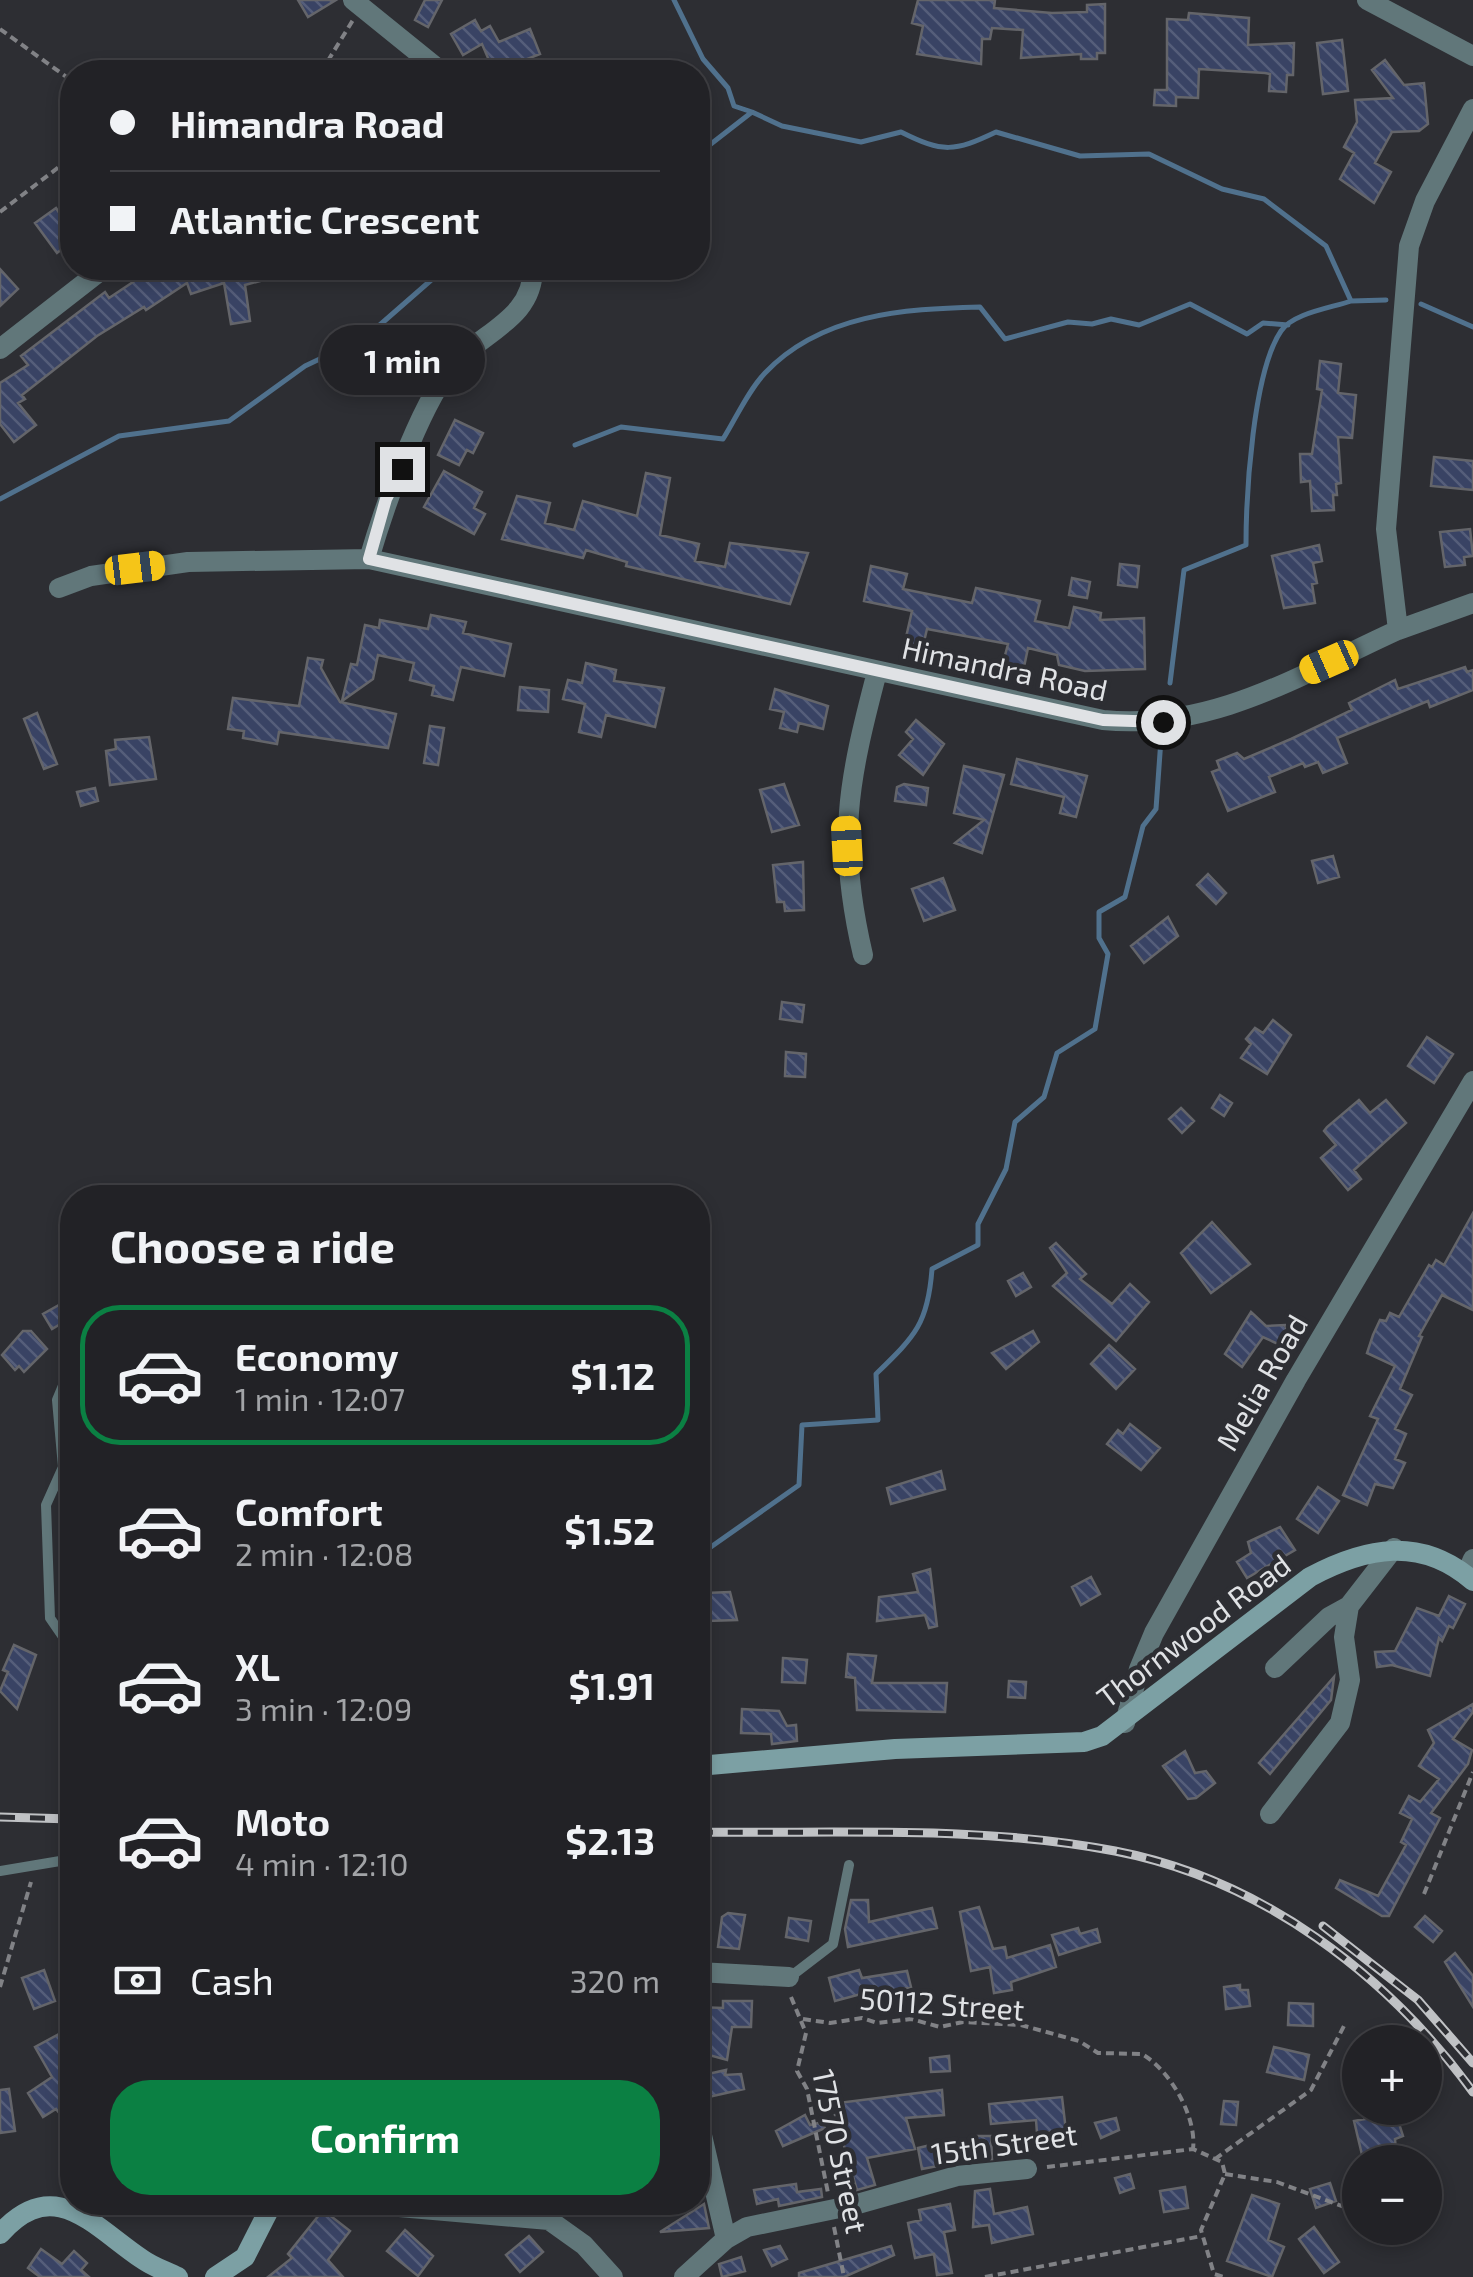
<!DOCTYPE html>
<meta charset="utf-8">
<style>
:root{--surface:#222226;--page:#2a2a2e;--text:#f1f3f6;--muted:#a2a4a7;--line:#3f3f43;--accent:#0b8043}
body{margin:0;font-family:"Exo 2",sans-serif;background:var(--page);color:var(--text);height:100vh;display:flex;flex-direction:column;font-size:38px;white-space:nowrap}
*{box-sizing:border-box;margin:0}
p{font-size:32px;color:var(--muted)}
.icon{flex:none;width:55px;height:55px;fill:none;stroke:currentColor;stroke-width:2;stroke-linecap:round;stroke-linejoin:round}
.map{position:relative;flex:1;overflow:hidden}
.details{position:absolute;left:60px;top:1185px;width:650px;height:1030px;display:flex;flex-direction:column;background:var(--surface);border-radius:40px;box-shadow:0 5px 15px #0003,0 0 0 2px var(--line)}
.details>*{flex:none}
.banner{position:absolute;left:60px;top:60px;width:650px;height:220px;border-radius:40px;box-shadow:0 5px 15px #0003,0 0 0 2px var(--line);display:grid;align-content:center;height:220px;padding:0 50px;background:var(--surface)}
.controls{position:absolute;left:1342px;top:2025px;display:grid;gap:20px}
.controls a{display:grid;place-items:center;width:100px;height:100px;border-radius:50%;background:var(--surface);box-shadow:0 5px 15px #0003,0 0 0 2px var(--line);font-size:50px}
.end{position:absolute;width:45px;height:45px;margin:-22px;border:12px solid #e0e2e5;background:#111;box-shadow:0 0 0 5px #111}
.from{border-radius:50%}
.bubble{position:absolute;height:70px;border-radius:35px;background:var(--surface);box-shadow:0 5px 15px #0003,0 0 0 2px var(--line);font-size:32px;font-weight:700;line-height:70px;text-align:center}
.car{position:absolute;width:30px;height:60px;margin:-30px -15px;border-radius:12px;box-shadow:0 0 8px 2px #0007;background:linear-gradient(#f5c518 24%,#345 0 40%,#f5c518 0 76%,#345 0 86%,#f5c518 0)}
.banner b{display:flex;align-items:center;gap:35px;height:95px;font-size:38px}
.banner b+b{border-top:2px solid var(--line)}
.banner i{width:25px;height:25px;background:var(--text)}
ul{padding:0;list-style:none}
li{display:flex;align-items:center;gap:30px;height:140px;margin:0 20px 15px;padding:0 30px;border:5px solid transparent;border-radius:40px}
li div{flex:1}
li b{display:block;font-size:38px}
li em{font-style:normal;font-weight:700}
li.selected{border-color:var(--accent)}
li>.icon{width:90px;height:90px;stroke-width:1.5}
h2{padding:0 50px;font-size:45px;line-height:120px}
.pay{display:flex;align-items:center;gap:25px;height:110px;padding:0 50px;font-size:38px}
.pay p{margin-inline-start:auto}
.action{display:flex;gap:20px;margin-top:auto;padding:20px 50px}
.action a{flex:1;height:115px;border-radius:40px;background:var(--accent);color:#fff;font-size:40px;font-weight:700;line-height:115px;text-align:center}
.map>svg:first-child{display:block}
</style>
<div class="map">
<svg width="1473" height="2277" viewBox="0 0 1473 2277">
<defs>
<pattern id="building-back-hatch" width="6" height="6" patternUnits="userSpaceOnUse" patternTransform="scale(2.5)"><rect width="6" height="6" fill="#394364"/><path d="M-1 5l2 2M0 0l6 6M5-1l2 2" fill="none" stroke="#555e7a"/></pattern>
</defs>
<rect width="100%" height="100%" fill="#2d2e33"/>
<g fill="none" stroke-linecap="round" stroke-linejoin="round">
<path stroke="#50718d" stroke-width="5" d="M674 0 703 59 728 88 734 106 752 112
M698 154 752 112 782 126 861 142 901 132C943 153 954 152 996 132L1080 156 1149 154 1222 189 1264 199 1326 246 1351 301 1386 300
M1421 304 1473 327
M575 445 621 427 723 439C736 418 748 391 765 373 821 314 903 309 980 307L1005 339 1068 322 1092 324 1111 319 1139 325 1190 304 1247 334 1263 323 1288 325
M0 499 119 436 229 421 305 366 366 337 445 268
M1170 683 1184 570 1246 545C1246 495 1253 372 1281 331 1293 313 1331 308 1351 301
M698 1556 799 1485 802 1425 878 1420 876 1374C915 1336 928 1324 932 1269L978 1245V1224L1006 1169 1015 1122 1044 1097 1057 1053 1095 1029 1108 954 1099 938V912L1125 897 1143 826 1156 809 1161 739"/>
</g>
<path fill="url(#building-back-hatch)" stroke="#64656a" stroke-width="2.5" d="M298 0H336L308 17Z
M425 0H442L428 27 415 20Z
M918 0H995L994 8 1052 13 1087 12V5L1105 4V53H1097V59H1081V54L1021 58 1023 30 992 28 990 39H982L981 64 917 54 923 26 912 23Z
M1189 13 1249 18 1248 45 1294 43 1293 75H1287L1286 92 1269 91 1270 74 1265 73 1199 69 1198 98 1176 97V106L1154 105 1155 90H1167V19L1188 20Z
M475 20 481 31 490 26 499 42 530 29 540 54 494 72 482 44 463 55 451 34Z
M1342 40 1348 91 1323 94 1317 43Z
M1385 60 1404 85 1424 83 1428 124 1419 131 1392 132 1375 163 1391 172 1374 203 1340 179 1354 153 1344 147 1357 122 1355 100 1393 98 1372 70Z
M56 208 72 232V241L57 253 35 223Z
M154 268H290V273L245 285 250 321 231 324 224 283 191 294 187 283 146 310 144 307 97 336 22 395 25 399 18 403 36 425 14 442 0 424V383L28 365 21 356 105 292 109 298Z
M0 269 18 289 0 306Z
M1320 361 1341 364 1338 393 1356 395 1352 438 1338 437 1341 483 1336 484 1337 495H1333L1334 510 1312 511 1310 481 1301 482 1300 454H1312L1322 390 1317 389Z
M455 420 483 433 473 453 467 450 459 465 438 455Z
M1434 457 1473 461V490L1431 486Z
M444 471 482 492 474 508 485 514 474 534 424 507Z
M646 473 670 478 660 535 699 544 695 561 725 567 730 543 808 553 790 604 626 566 627 562 586 550 583 558 502 539 517 496 550 503 545 523 574 530 583 501 637 516Z
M1470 529 1473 556 1464 557 1465 565 1445 567 1440 532Z
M1319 545 1322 561 1313 563 1317 583 1312 584 1315 603 1284 608 1272 556Z
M1120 564 1139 566 1137 587 1118 585Z
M871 566 907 574 903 589 972 603 976 588 1040 601 1035 621 1069 628 1074 607 1101 613 1100 620 1144 618 1145 669 1085 671 1059 665 1057 655 1028 648 1024 667 1003 663 1008 644 927 629 922 650 904 646 912 611 864 601Z
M1072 578 1090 582 1087 598 1069 595Z
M431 615 466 622 463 633 511 644 504 676 461 667 453 700 432 695 434 686 410 680 414 663 378 655 373 679 342 701 351 664 357 665 365 625 379 628 380 620 428 629Z
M308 658 323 660 321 668 340 702 396 714 388 748 279 732 277 744 243 738 244 731 228 729 233 698 299 706Z
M586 663 616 670 614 681 664 688 655 727 606 715 601 737 579 732 585 704 563 699 568 680 582 683Z
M1465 667 1467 672 1473 670V690L1430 707 1428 701 1337 738 1347 763 1323 773 1318 762 1305 767 1303 763 1269 777 1275 792 1228 811 1212 772 1220 769 1217 761 1237 753 1244 759 1291 739 1352 710 1349 703 1395 680 1398 689Z
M520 687 549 690 548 712 518 710Z
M775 689 828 706 823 729 799 723 797 732 780 728 784 712 770 709Z
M37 713 57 764 44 769 24 719Z
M916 720 944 744 923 775 899 755 913 739 906 732Z
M430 726 444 728 438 765 424 763Z
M149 737 156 779 110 785 106 751 116 749 115 740Z
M1017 759 1087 776 1076 817 1060 813 1064 797 1011 784Z
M964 766 1004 775 982 853 955 843 984 820 954 813Z
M784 784 799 825 772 832 760 790Z
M904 784 928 788 926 805 895 801 897 787Z
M95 788 98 801 81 806 77 792Z
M1333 856 1339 877 1318 883 1312 861Z
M803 862 804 910 785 911 784 902H777L773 865Z
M1208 874 1226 893 1216 904 1197 885Z
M943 878 955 910 924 921 912 889Z
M1168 917 1178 936 1144 963 1131 946Z
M782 1002 804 1005 802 1022 780 1019Z
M1273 1020 1291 1035 1267 1074 1241 1058 1251 1044 1246 1039 1255 1028 1263 1033Z
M1427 1037 1453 1054 1434 1083 1408 1066Z
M786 1052 806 1054 805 1077 785 1076Z
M1220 1095 1232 1103 1224 1116 1212 1108Z
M1359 1100 1370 1113 1386 1100 1406 1123 1354 1170 1361 1179 1348 1190 1321 1158 1336 1145 1324 1131 1327 1127Z
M1181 1108 1194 1121 1182 1133 1169 1119Z
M1473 1213V1310L1442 1295 1419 1336 1422 1337 1400 1389 1412 1395 1395 1429 1406 1434 1395 1459 1405 1463 1393 1488 1375 1484 1367 1505 1343 1495 1378 1419 1370 1416 1395 1366 1367 1353 1373 1335 1380 1320 1386 1321 1390 1313 1399 1317 1429 1265 1432 1267 1436 1260 1444 1265Z
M1212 1222 1250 1264 1211 1293 1181 1253Z
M1056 1243 1086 1274 1080 1279 1112 1304 1130 1284 1149 1302 1116 1341 1053 1286 1067 1273 1050 1248Z
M1023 1273 1031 1287 1016 1296 1008 1281Z
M59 1305 67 1320 52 1329 43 1314Z
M1251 1312 1266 1326 1285 1325 1288 1335 1278 1344 1263 1337 1242 1367 1225 1354Z
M23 1331H31L47 1349 24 1372 19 1366 15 1370 2 1355Z
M1033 1331 1039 1342 1006 1369 992 1353Z
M1109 1345 1135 1369 1116 1389 1091 1364Z
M1130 1424 1160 1448 1141 1470 1107 1444 1118 1430 1123 1434Z
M941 1471 945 1489 891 1504 887 1488Z
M1318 1487 1339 1501 1318 1533 1297 1519Z
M1280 1527 1295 1550 1247 1578 1237 1562 1251 1553 1248 1542Z
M930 1569 937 1626 929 1628 925 1615 877 1621 879 1597 918 1592 913 1574Z
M1091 1577 1100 1594 1081 1605 1072 1587Z
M730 1592 737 1620 707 1621 706 1593Z
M1449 1596 1465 1604 1453 1628 1449 1626 1442 1641 1439 1638 1430 1676 1392 1665 1377 1667 1375 1652 1395 1651 1417 1608 1439 1616Z
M14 1645 36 1655 17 1709 0 1691 8 1672 3 1670Z
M848 1654 876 1656 872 1683H947L945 1712 857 1710 855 1678 846 1677Z
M783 1658 807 1660 805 1683 782 1682Z
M1334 1677 1331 1700 1270 1774 1259 1763Z
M1009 1681 1026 1682 1025 1698 1008 1697Z
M1473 1704V1712L1453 1739 1472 1750 1468 1764 1431 1813 1440 1818 1389 1916H1382L1336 1888 1340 1880 1378 1896 1406 1845 1401 1842 1412 1819 1400 1813 1409 1796 1420 1802 1439 1779 1419 1766 1434 1743 1428 1730Z
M742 1709 779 1711 787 1726 796 1725 797 1741 772 1744 771 1734 741 1733Z
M1185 1751 1195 1773 1206 1771 1215 1783 1196 1798 1188 1799 1163 1766Z
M851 1900H868L869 1922 932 1908 937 1928 848 1947 845 1929Z
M979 1907 993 1949 1005 1947 1007 1958 1050 1945 1056 1967 1011 1982 1012 1990 994 1993 990 1967 971 1971 960 1912Z
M728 1913 745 1915 739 1949 718 1947 722 1917Z
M1425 1916 1442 1931 1433 1942 1415 1927Z
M789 1918 811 1921 808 1941 786 1937Z
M1078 1928 1080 1934 1097 1929 1100 1942 1059 1955 1052 1935Z
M1455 1953 1473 1976V2007L1445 1962Z
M44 1970 55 2001 34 2009 22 1978Z
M859 1970 862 1978 907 1971 911 1987 863 2000 861 1994 835 2001 829 1978Z
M1240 1985V1990H1248L1250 2006 1226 2009 1224 1987Z
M723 2001H752L751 2027H732L727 2060 698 2052V2007L723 2008Z
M1289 2003 1313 2004V2026L1288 2025Z
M72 2027V2129L56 2109 43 2117 28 2093 52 2077 35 2047Z
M1274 2047 1309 2055 1304 2080 1267 2072Z
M949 2056 950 2071 931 2072 930 2058Z
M726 2070 725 2075 741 2074 744 2089 704 2098 699 2076Z
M9 2089 15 2131 0 2133V2090Z
M942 2090 944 2115 906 2118 915 2149 867 2158 875 2185 857 2190 835 2115 841 2113 838 2103Z
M1062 2097 1066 2131 1037 2133 1036 2120 991 2124 989 2104Z
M1224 2101 1238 2102 1236 2125 1221 2124Z
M1359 2108H1394L1403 2136 1395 2139 1396 2151 1363 2159 1354 2121 1365 2119Z
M805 2115 810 2125 823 2122 825 2128 783 2146 776 2131Z
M1116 2118 1119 2130 1101 2138 1095 2123Z
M977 2136H991L992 2159 976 2160Z
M939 2143 943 2165 922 2169 918 2148Z
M1130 2174 1134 2188 1120 2193 1115 2178Z
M1330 2183 1336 2201 1316 2208 1310 2189Z
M796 2184 797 2192 821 2189 822 2197 779 2206 778 2199 757 2204 754 2190Z
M1185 2187 1188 2208 1164 2212 1160 2191Z
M990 2189 994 2214 1027 2207 1033 2234 992 2243 989 2225 973 2227 975 2191Z
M1252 2195 1279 2204 1268 2240 1284 2247 1272 2277 1227 2261Z
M704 2204 709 2228 660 2232Z
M950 2204 955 2230 944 2232 952 2273 937 2275 934 2254 915 2258 908 2223 921 2220 919 2210Z
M323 2210 350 2231 328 2260 343 2277H268L292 2258 288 2254Z
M1314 2227 1339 2262 1324 2273 1299 2239Z
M405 2230 433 2256 418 2276 387 2251Z
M529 2236 543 2252 520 2272 506 2255Z
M780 2246 787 2259 772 2266 764 2250Z
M891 2246 894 2255 844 2277H799V2273Z
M41 2249 62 2264 74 2251 87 2263 81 2270 89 2277H40L28 2268Z
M741 2257 745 2271 722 2277 719 2264Z"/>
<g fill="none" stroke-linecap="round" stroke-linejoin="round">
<path stroke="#818286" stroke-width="4" stroke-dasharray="8 5" stroke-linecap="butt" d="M0 29 72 81
M321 72 353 20
M0 212 72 157
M1424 1894 1473 1772
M0 1987 31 1882
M791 1997 806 2033 797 2071 807 2089 828 2193
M803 2019 830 2023 862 2018 877 2023 911 2019 940 2027 963 2022 1021 2025 1079 2041 1098 2053 1142 2054C1170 2070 1197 2117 1193 2149
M1215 2159 1311 2090 1346 2022
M1047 2167 1193 2149 1222 2162 1225 2174 1201 2230 1214 2274 1224 2277
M1225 2174 1277 2182 1355 2211
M834 2227 844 2277
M985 2277 1202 2236"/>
<path stroke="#61777a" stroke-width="10" d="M72 1364 57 1400 63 1467 46 1505 50 1618 72 1650
M0 1871 72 1859
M790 1977 833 1944 849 1865"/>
<path stroke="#61777a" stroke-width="20" d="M353 0 442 72
M1367 0 1473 56
M0 349 104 268
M369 559C384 508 418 410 450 369 479 332 533 321 533 268
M59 588 91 576 188 562 369 559 1103 720C1213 731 1301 674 1398 630L1386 529 1409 246 1425 201 1473 109
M1398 630 1473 603
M863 955C836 841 848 782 877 672
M1466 1575 1473 1559
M1275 1668 1329 1617 1349 1606
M1125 1723 1139 1669 1154 1633 1296 1380 1473 1081
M1270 1814 1340 1723 1350 1680 1344 1637 1349 1606 1394 1548
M698 1972 789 1977
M698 2118 726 2239
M342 2202 549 2220 584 2245 613 2277
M684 2277 726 2239 747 2227 854 2205 957 2176 1027 2169"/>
<path stroke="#7ca0a4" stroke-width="20" d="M698 1766 895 1749 1084 1742 1102 1736 1310 1577C1366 1547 1421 1536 1473 1581
M0 2234C54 2173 94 2227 142 2259 153 2267 166 2271 178 2277
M215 2277 245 2257 273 2202"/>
<defs>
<path id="rail" d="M0 1817 72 1819
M698 1832C835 1834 980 1825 1115 1851 1261 1879 1387 1974 1473 2092
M1323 1926 1418 2000 1473 2063"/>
</defs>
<use href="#rail" stroke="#c0c2c5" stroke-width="9"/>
<use href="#rail" stroke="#2d2e33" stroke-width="5" stroke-dasharray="15" stroke-linecap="butt"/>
</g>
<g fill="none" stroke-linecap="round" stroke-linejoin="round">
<path stroke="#e0e2e5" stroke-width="12" d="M402 469 386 499 369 559 1103 720 1163 722"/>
</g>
<g text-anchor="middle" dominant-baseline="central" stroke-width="9" stroke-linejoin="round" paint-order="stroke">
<g font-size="30" fill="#e0e2e5" stroke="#2d2e33">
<text transform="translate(1005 668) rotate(12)">Himandra Road</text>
<text transform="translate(1261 1382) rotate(-60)">Melia Road</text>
<text transform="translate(1193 1630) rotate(-37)">Thornwood Road</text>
<text transform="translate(942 2003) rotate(4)">50112 Street</text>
<text transform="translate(1004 2143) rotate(-8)">15th Street</text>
<text transform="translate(841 2151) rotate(78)">17570 Street</text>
</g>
</g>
</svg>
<div class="controls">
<a>+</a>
<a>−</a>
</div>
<i class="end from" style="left:1163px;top:722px"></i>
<i class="end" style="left:402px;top:469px"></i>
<div class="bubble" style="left:320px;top:325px;width:165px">1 min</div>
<i class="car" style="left:135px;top:568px;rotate:83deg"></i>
<i class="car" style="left:1329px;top:662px;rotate:246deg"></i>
<i class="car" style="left:847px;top:846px;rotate:357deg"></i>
<div class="banner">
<b><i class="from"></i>Himandra Road</b>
<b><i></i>Atlantic Crescent</b>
</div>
<section class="details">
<h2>Choose a ride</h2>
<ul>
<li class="selected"><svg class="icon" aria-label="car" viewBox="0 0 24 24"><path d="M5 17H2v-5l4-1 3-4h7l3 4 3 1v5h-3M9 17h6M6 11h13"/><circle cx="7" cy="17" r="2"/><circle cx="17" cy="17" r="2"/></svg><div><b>Economy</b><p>1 min · 12:07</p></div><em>$1.12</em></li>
<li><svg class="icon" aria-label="car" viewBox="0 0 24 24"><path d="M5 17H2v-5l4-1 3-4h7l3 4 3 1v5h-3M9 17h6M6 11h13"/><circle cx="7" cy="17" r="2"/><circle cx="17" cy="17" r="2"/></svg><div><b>Comfort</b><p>2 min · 12:08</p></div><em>$1.52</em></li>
<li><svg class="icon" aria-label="car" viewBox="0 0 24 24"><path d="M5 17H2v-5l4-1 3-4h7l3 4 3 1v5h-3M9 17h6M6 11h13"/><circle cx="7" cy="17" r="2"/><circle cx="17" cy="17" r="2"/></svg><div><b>XL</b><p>3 min · 12:09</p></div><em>$1.91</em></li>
<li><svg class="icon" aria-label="car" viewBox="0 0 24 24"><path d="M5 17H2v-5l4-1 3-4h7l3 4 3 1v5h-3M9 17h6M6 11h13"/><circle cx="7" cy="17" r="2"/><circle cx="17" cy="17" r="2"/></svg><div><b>Moto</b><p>4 min · 12:10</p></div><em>$2.13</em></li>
</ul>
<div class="pay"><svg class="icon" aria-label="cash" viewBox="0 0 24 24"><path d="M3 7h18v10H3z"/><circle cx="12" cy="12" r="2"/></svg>Cash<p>320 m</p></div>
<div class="action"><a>Confirm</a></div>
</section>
</div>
